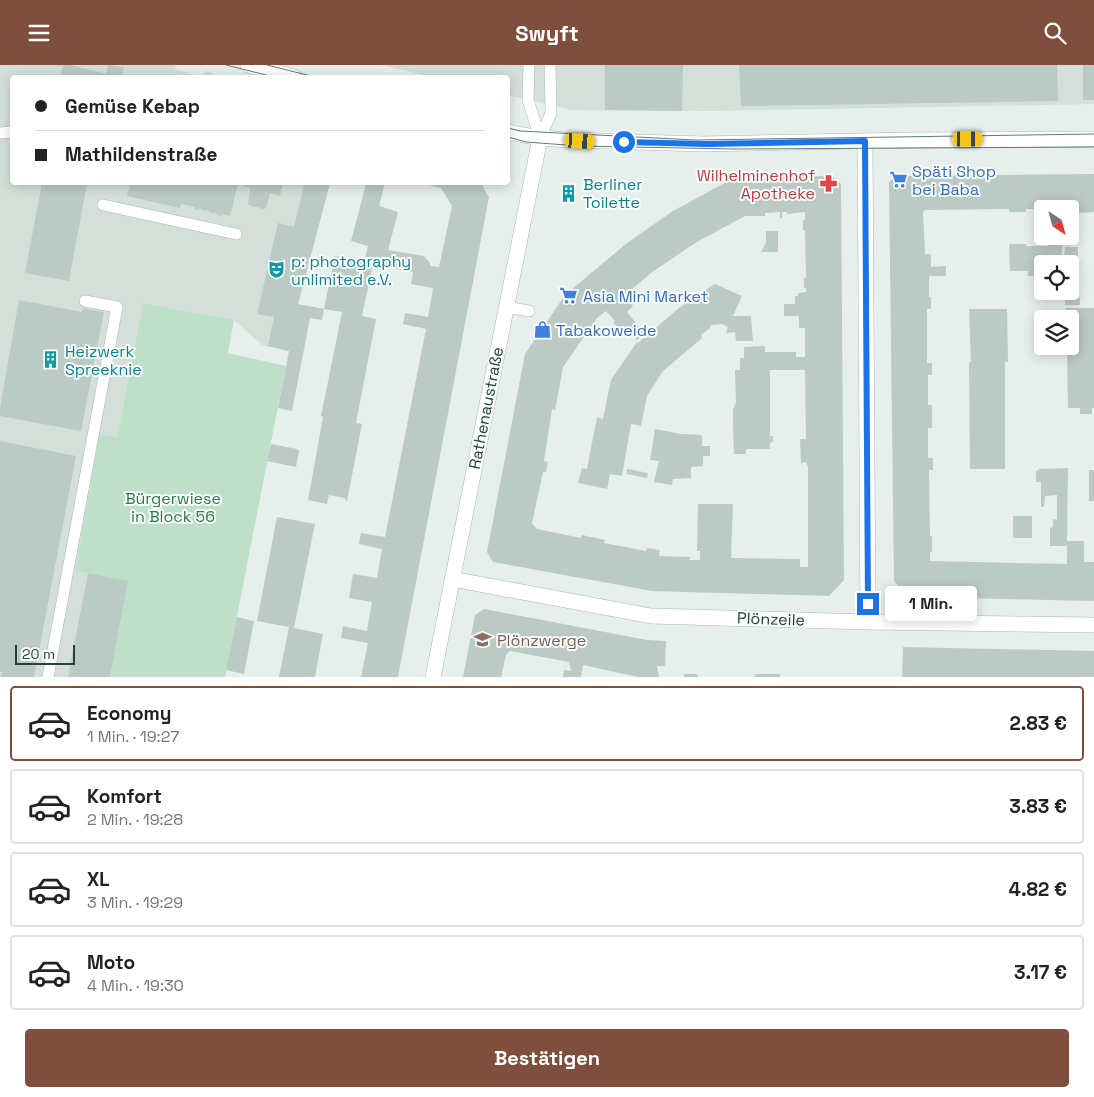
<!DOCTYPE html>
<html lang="de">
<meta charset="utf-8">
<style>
:root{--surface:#fff;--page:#f2f2f2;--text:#222;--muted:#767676;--line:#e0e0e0;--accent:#804e3d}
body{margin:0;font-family:"Space Grotesk",sans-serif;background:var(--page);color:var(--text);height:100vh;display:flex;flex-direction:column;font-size:19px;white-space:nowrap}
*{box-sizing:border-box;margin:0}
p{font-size:16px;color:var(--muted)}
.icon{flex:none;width:28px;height:28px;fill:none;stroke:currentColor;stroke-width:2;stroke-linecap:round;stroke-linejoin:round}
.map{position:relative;height:612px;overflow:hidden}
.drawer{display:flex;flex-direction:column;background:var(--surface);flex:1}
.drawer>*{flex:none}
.banner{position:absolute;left:10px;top:10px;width:500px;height:110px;border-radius:5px;box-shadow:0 2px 12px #0003;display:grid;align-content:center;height:110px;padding:0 25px;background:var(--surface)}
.needle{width:32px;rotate:144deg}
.buttons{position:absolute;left:1034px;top:135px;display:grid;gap:10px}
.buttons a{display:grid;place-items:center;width:45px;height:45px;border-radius:5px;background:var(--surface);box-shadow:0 2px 12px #0003;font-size:25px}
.scale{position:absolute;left:15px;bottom:12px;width:60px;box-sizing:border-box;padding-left:5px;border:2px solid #24423a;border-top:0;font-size:14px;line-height:18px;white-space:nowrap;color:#24423a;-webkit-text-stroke:4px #f7fbf9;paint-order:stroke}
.end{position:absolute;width:22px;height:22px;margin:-11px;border:6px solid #1a73e8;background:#fff;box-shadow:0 0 0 2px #fff}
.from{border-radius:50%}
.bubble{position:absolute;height:35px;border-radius:5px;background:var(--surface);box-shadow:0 2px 12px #0003;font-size:16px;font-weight:700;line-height:35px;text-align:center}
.car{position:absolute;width:15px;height:30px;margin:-15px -8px;border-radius:6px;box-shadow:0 0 4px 1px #0007;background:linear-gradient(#f5c518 24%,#345 0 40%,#f5c518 0 76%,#345 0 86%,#f5c518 0)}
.banner b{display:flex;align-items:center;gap:18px;height:48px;font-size:19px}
.banner b+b{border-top:1px solid var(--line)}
.banner i{width:12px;height:12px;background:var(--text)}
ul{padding:9px 0 0;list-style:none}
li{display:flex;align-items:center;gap:15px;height:75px;margin:0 10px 8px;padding:0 15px;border:2px solid var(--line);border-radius:5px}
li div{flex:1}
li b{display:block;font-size:19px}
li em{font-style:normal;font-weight:700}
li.active{border-color:var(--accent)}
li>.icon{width:45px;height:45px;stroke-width:1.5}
.action{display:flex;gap:10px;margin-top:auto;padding:10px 25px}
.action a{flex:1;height:58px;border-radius:5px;background:var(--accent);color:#fff;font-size:20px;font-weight:700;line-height:58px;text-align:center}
header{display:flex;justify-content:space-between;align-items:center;height:65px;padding:0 25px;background:var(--accent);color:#fff;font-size:22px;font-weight:700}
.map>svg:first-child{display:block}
</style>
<header><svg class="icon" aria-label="menu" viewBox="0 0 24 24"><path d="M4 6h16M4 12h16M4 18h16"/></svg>Swyft<svg class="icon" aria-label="search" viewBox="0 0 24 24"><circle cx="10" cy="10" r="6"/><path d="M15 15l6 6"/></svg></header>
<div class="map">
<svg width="1094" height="612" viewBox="0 0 1094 612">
<rect width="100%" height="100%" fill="#e6efeb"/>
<path fill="#d4dfda" d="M0 0H176L175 4 203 12 205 6 213 8 212 12H12V118H330L298 239 289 286 262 280 234 255 143 238 117 372 101 369 75 506 128 516 110 612H0Z
M382 0H1094V39L714 46 572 45 508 30V12H431Z"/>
<path fill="#bfe0c8" d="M143 238 234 255 228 288 286 301 225 612H110L128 516 75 506 100 369 117 372Z"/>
<path fill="#bbcac4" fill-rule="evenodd" d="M63 0H71L106 9 108 0 124 2 121 12H60Z
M605 0H683L682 46 605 45Z
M739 0H1057L1058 36 741 41Z
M1083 0H1094V35H1083Z
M1094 109V147L1075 148V156H1078V179H1062V171H1070V144H1026V147H1009V144L925 145 923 147 925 189H931V202L946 201V211H929V232H931V244H927V298H932V310H928V340H932V363H928V393H933V405H929L930 471H932V487H930V496L1067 499V481H1050V463L1053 462V454L1057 455V430L1045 431 1044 442H1041V417H1036V406L1039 404 1068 403 1067 476H1084V497H1094V536L908 532 894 516 889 117 895 111Z
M832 111 841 119 844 515 829 531 652 526 493 497 487 487 525 289 565 230 627 178 673 146 734 113ZM780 147V153H782V147H787V149L805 147V155H803V165H805L806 213H804V223H806V227L798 228V231H795V239H784V251H799V263H805V292H796V287H765V281L744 282V293H740V305H735L736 337 733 344V359L734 389H746V384H770V378L773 377V371H770V305H805L806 374H800L801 398 806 397 808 402V502H800V494L731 493 733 439H698L697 486H700V495H689L690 492 659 491 660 485 647 483 646 486 604 478 605 475 582 470 581 473 537 464 532 458 543 407H546L548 397 544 396 552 344 555 345 563 302 597 253 606 246 615 256 613 258 624 269 628 265 637 275 644 268 627 247 633 241 624 231 651 208 695 178 745 151H765V148Z
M42 118H87L69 216 25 208Z
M130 118H283L280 131 270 128 266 143 264 144 248 140 250 123 238 119 230 151 222 149 221 151 214 147V149L211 148V147L206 145 203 146V145L198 143 197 145 195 144V142L181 139 180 143 127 131Z
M293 118H330L298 239 324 244 335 191 364 197 368 181 351 176 366 119 368 118H385L379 141 398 147 388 185 424 191 430 198V201L439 202 452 141 441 123 421 118H481L489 132 398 612H361L368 578 341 573 343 561 367 566 372 537 349 533 353 509 377 513 382 484 359 479 361 468 385 472 426 264 403 259 405 248 428 252 433 223 411 219 413 207 373 199 362 251 376 254 356 358 362 359 347 436 345 435V433L329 430 327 439 308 435 323 352 321 351 342 247 324 244 322 255 310 253 292 346 278 343 289 286 268 281 274 252 257 249 278 158 294 162 304 121Z
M566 123H574L573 134 565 133Z
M766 166H778V187H761L766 177Z
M1048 178H1062V199H1042V211H1028V206H1010L1009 179H1026V181H1048Z
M1065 182H1078V191H1064Z
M1070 203H1078V212H1070Z
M1070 215H1078V230H1065V226H1070Z
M715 219 742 231 733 251H751L753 276H736L735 267 726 268 728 262 722 259 711 260 710 263 701 270 702 273 663 306 647 331 641 361 631 359 622 411 610 409 607 424 578 418 582 403 587 404 597 352 603 354 611 315 637 277 638 278 679 243Z
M1065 233H1080V240H1065Z
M19 235 82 247 83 243 104 247 81 366 0 351V343Z
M1066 243H1094V343H1092V349H1080V343H1068L1067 281H1070V254H1066Z
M969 244H1007L1008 297H1005V404H970L969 297H971Z
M655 364 681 369 702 370V381H710V391H703V401L691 402V413L673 414 672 420 654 417 659 396 650 395Z
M0 376 76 391 34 612H1L2 607H0Z
M271 379 297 384 299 386 296 402 267 396Z
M627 404 648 408 647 413 627 409Z
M1089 405H1094V436H1089Z
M1013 451H1032V473H1013Z
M277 452 315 459 294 563 323 569 315 612H279L289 562 257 556Z
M88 508 128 516 110 612H68Z
M484 544 647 575 666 576 665 601H657L659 612H638L583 600 581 612H563L564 605 571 606 569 597 510 586 506 590 501 612H463L475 550Z
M237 552 254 556 244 609 226 605Z
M903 582 1094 586V612H902Z
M684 609H697L698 612H684Z
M755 609H780V612H754Z"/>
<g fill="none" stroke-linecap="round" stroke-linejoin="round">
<defs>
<path id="lane" d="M529 0 528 35 540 73
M0 68 12 67
M540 73 551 48 550 0
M103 140 236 169
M506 242 529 246
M48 612 117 242 85 236"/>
<path id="street" d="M865 76 868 557
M452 514 651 551 868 557 1094 560
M433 612 540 73"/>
<path id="secondary" d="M248 0 294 12
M508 67 540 73 569 75 702 79 914 75 1094 74"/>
</defs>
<use href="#lane" stroke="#a8b8b2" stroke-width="12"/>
<use href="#street" stroke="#a8b8b2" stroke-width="16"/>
<use href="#secondary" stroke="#a4bbb3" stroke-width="16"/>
<use href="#lane" stroke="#fff" stroke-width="11"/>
<use href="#street" stroke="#fff" stroke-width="15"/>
<use href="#secondary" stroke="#fff" stroke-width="15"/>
<path stroke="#5f7d75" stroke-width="1" d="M226 0 274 12
M267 0 315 12
M508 63 520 66 695 75 1094 69
M508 72 526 77 580 81 734 84 1094 82"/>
</g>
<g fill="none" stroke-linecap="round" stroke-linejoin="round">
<path stroke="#1a73e8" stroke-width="6" d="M624 77 707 79 865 76 868 539"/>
</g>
<defs>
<symbol id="supermarket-bare" viewBox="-9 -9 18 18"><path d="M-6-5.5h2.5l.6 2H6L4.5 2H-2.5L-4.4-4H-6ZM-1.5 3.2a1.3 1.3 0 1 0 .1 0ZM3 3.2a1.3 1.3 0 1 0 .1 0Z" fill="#3f7fe0" stroke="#f7fbf9" stroke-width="2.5" paint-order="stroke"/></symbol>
<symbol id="pharmacy-bare" viewBox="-9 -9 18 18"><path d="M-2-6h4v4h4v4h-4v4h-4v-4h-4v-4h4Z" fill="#e0444e" stroke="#f7fbf9" stroke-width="2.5" paint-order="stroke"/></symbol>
<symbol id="building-bare" viewBox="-9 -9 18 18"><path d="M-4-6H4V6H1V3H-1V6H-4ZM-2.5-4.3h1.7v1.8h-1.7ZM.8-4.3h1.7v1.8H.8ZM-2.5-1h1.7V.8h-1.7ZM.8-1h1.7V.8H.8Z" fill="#0f9aa8" stroke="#f7fbf9" stroke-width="2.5" paint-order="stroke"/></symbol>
<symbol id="theatre-bare" viewBox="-9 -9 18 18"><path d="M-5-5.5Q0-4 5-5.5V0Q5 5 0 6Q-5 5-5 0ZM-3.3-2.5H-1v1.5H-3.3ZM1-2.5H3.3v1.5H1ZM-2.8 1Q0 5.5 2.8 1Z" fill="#0f9aa8" stroke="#f7fbf9" stroke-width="2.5" paint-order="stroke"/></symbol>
<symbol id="shop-bare" viewBox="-9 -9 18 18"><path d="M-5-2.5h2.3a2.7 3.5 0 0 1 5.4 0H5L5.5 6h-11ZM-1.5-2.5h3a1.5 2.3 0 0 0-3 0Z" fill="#3f7fe0" stroke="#f7fbf9" stroke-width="2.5" paint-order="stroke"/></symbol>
<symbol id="school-bare" viewBox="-9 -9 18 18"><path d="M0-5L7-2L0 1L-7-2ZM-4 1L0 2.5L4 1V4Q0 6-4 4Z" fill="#8d6e63" stroke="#f7fbf9" stroke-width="2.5" paint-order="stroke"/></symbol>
</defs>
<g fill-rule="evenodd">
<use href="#supermarket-bare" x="886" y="102" width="25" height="25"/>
<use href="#pharmacy-bare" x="816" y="106" width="25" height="25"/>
<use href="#building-bare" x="556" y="116" width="25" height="25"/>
<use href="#theatre-bare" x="264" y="192" width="25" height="25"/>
<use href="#supermarket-bare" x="556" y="218" width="25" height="25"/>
<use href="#shop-bare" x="530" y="252" width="25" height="25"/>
<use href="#building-bare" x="38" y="282" width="25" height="25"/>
<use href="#school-bare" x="470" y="562" width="25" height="25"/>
</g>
<g text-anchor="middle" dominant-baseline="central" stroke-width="4" stroke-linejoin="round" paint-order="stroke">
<g font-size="16" fill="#366cbe" stroke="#f7fbf9" text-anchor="start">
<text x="912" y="106">Späti Shop<tspan x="912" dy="18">bei Baba</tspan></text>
<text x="583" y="231">Asia Mini Market</text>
<text x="556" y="265">Tabakoweide</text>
</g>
<g font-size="16" fill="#be3a42" stroke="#f7fbf9" text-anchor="end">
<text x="815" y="110">Wilhelminenhof<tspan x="815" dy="18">Apotheke</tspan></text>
</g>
<g font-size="16" fill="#0d838f" stroke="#f7fbf9" text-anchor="start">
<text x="583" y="119">Berliner<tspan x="583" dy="18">Toilette</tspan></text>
<text x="291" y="196">p: photography<tspan x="291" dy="18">unlimited e.V.</tspan></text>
<text x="65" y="286">Heizwerk<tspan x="65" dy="18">Spreeknie</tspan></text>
</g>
<g font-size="16" fill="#24423a" stroke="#f7fbf9">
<text transform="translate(486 343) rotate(-79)">Rathenaustraße</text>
<text transform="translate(771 554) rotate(2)">Plönzeile</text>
</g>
<g font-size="16" fill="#2d7a4b" stroke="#f7fbf9">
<text x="173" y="433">Bürgerwiese<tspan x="173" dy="18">in Block 56</tspan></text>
</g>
<g font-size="16" fill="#785e54" stroke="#f7fbf9" text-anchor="start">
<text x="497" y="575">Plönzwerge</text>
</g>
</g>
</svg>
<div class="buttons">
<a><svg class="needle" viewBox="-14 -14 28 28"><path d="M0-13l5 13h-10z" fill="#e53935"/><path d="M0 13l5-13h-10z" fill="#767676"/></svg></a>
<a><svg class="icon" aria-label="locate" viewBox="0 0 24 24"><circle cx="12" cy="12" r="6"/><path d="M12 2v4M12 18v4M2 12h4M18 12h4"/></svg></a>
<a><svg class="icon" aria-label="layers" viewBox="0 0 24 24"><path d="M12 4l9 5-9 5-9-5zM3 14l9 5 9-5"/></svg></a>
</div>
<div class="scale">20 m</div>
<i class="end from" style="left:624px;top:77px"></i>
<i class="end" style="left:868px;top:539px"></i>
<div class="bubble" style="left:885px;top:521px;width:92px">1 Min.</div>
<i class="car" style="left:968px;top:74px;rotate:90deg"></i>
<i class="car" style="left:580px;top:76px;rotate:93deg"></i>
<div class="banner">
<b><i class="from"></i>Gemüse Kebap</b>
<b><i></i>Mathildenstraße</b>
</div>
</div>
<section class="drawer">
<ul>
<li class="active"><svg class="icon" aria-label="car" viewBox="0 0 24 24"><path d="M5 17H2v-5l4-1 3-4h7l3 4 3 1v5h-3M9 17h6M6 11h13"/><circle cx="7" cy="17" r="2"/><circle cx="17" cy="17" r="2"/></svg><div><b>Economy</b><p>1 Min. · 19:27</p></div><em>2.83 €</em></li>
<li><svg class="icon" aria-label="car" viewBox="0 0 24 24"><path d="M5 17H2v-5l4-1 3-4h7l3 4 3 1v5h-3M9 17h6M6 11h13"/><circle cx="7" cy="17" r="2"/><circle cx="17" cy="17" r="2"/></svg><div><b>Komfort</b><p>2 Min. · 19:28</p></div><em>3.83 €</em></li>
<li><svg class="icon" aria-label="car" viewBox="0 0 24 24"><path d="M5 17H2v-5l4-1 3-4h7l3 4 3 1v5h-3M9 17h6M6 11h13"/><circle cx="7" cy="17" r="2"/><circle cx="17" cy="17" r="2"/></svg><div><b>XL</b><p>3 Min. · 19:29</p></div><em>4.82 €</em></li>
<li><svg class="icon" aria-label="car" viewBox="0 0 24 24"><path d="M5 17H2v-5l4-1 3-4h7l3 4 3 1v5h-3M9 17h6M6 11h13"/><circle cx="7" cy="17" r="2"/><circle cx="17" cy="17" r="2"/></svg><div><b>Moto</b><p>4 Min. · 19:30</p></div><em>3.17 €</em></li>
</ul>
<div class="action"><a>Bestätigen</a></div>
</section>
